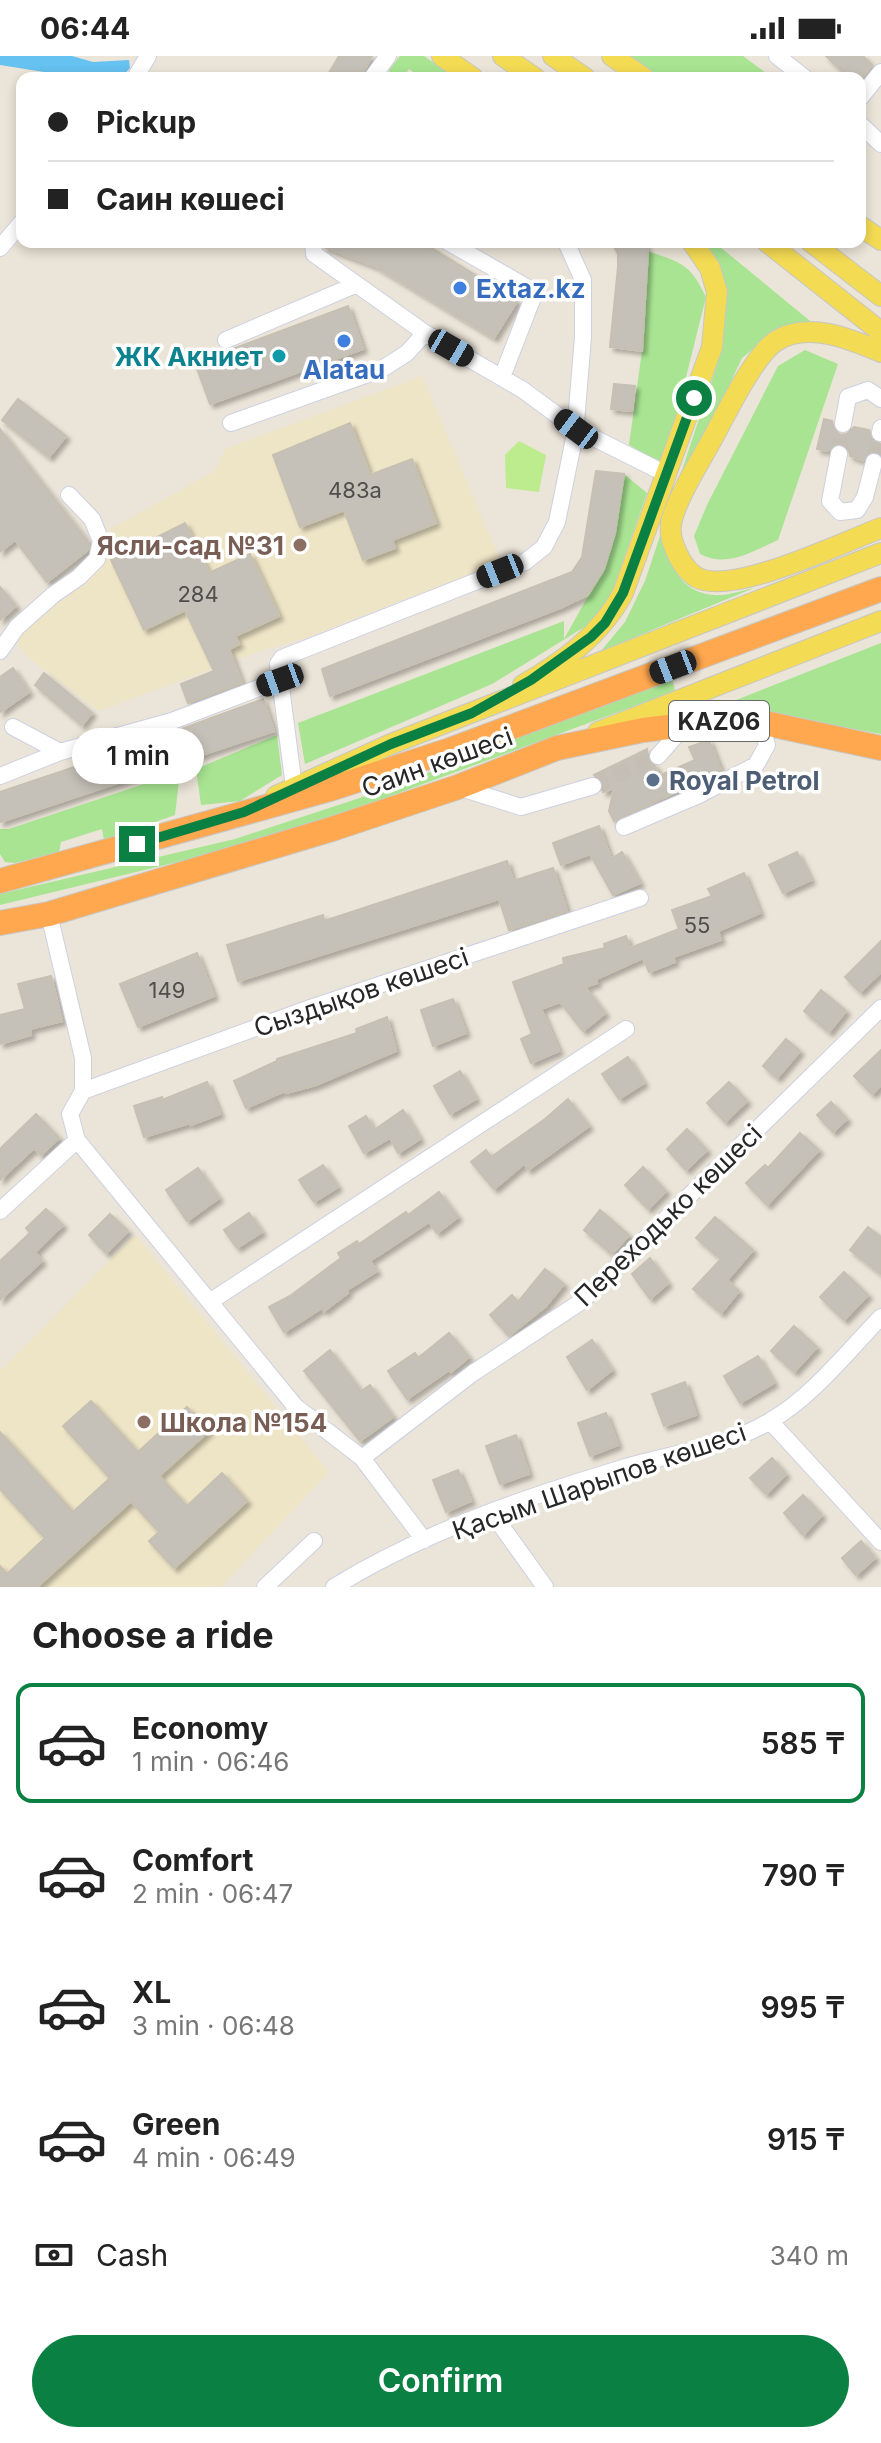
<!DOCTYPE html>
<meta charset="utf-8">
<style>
:root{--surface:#fff;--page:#f2f2f2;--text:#222;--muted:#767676;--line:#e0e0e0;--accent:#0b8043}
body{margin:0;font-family:Inter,sans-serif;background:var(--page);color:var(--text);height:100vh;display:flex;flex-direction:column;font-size:30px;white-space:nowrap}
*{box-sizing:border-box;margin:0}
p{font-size:26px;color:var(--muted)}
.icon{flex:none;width:44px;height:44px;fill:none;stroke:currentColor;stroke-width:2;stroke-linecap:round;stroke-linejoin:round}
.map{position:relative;height:1531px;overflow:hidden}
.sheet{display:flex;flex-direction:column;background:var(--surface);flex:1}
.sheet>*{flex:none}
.guide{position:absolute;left:16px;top:16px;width:850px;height:176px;border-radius:16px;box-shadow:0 4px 12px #0003;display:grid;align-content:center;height:176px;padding:0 32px;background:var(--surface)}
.end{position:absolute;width:36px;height:36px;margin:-18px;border:10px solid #0b8043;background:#fff;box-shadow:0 0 0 4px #fff}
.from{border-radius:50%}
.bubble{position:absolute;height:56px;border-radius:28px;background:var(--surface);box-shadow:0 4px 12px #0003;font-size:26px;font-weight:600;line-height:56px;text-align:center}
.car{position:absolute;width:24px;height:48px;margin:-24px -12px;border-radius:10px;box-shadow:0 0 6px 2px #0007;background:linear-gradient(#222 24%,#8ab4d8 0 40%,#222 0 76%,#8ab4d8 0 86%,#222 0)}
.guide b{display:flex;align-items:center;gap:28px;height:76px;font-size:30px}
.guide b+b{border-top:2px solid var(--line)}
.guide i{width:20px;height:20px;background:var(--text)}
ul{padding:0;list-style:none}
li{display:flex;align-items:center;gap:24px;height:120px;margin:0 16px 12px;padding:0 16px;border:4px solid transparent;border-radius:16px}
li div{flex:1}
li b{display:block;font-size:30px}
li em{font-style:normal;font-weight:600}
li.selected{border-color:var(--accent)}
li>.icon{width:72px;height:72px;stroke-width:1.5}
h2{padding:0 32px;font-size:36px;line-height:96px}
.pay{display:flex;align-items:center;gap:20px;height:88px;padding:0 32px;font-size:30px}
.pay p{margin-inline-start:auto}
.primary-button{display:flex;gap:16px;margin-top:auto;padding:16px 32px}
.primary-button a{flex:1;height:92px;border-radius:48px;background:var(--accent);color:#fff;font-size:32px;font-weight:600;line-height:92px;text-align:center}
.status{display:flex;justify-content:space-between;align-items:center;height:56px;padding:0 40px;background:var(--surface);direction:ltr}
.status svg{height:22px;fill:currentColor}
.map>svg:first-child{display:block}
</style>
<div class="status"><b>06:44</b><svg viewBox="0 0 49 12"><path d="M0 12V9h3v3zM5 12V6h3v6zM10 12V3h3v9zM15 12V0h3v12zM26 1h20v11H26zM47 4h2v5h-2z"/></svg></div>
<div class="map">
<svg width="881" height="1531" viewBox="0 0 881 1531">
<defs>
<filter id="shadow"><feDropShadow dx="4" dy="4" stdDeviation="2" flood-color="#0004"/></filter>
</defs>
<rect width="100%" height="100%" fill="#ebe4d8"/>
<path fill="#eee4c6" d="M422 320 501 506 302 583 263 594 99 655 26 600 19 590 20 576 101 511 110 473 215 415 225 393Z
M135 1179 329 1416 221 1531H0V1315Z"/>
<path fill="#a8e492" d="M400 0H424L455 22H422L409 13 403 22H391L389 14Z
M626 0H743L773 22H658Z
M707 186H714L815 269 782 270 742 302 663 470C665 504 680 542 722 539 733 538 744 534 754 532L601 595 625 566 645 525 717 309 727 239Z
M648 195C681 207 690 207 706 241L664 409 629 389 642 295Z
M805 294 838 308 778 484C751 496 728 512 700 498L694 480 707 449 778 310Z
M624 418 647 437 609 545 586 570 492 628 305 708 298 667 564 565V583L604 512 615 477Z
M881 587V678L767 657 698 659Z
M672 622 675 635 388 741 239 791 0 849V838L235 783 384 734Z
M277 679 282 719 240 745 201 749 196 713Z
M180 716 175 759 104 784 102 773 61 786 59 796 15 807 5 806 0 798V773H9Z"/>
<path fill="#bcec8d" d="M519 385 546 399 539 436 506 432 505 399Z"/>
<path fill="#66c2f1" d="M0 0H72L93 6 129 4 130 12 121 22H56L44 16 0 9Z"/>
<path fill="#c6c1b8" stroke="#c6c0b2" stroke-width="2" filter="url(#shadow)" d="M339 0H372L360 22H326Z
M826 0H863L872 9 862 22H849Z
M324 186H422L517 245 494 282 375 210 324 191Z
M612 186H644L648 195 642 295 610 291 618 211V198Z
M348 250 363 293 210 348 195 307Z
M614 328 635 330 632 355 611 353Z
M18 343 66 380 49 401 2 364Z
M824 363 832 365 833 372 840 379 847 378 854 371 869 374 872 385 881 388V398L870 396 863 404 850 400 849 394 842 387 835 388 828 395 817 393Z
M350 367 370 419 412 403 436 467 392 484 395 492 363 504 344 454 300 471 273 399Z
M0 373 89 487 88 494 47 526 15 484 0 496Z
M596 415 624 418 615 477 604 513 588 539 560 552 330 640 322 613 572 516 582 501Z
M185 467 209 517 250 498 279 560 235 580 239 588 229 593 242 627 188 647 181 628 214 615 185 554 144 574 111 504Z
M0 531 16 550 0 564Z
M13 612 29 636 0 656V621Z
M44 617 92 657 82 669 35 629Z
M263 643 274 675 0 766V736L122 695 120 691 176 675Z
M709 684 721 715 614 765 609 755 614 732 603 736V726L594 719 647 693 648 704 655 710 659 720 695 704 689 691Z
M599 770 611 803 622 796 640 827 613 839 590 798 561 809 553 787Z
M797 796 811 824 783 837 769 809Z
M507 805 513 825 553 812 567 855 509 874 499 843 238 925 227 889 323 859 324 865Z
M744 817 760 857 718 875 721 884 673 901 675 906 649 916 643 902 596 923 597 927 585 931 605 957 583 975 560 946 541 953 559 995 531 1007 521 983 532 978 513 926 564 908 563 902 605 892 604 888 626 880 630 892 679 873 672 854 712 840 708 833Z
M881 885V916L860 936 845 921Z
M197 897 214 940 138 971 120 928Z
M51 920 62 965 30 973 31 979 0 988V959L25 953 18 928Z
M821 934 846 955 829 976 804 955Z
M453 943 466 977 433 990 421 954Z
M387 961 396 995 316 1029 286 1037 285 1035 246 1052 234 1025 277 1005V1003L357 977 356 973Z
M786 983 800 995 777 1022 763 1010Z
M881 994V1029L872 1038 854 1020Z
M628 1001 644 1027 619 1043 602 1018Z
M460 1015 476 1043 450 1058 434 1030Z
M207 1026 220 1058 191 1069 190 1067 144 1081 134 1050 162 1041V1044Z
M729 1026 747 1045 725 1066 707 1047Z
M568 1043 589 1070 528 1114 524 1108 494 1133 471 1106 486 1094 491 1101 545 1063Z
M831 1046 847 1063 833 1076 817 1059Z
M403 1054 420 1083 398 1097 390 1082 364 1097 349 1070 366 1060 374 1074Z
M36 1058 59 1082 41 1099 34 1092 0 1124V1093Z
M687 1073 707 1094 686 1114 667 1093Z
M800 1077 819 1094 767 1149 746 1127 765 1109 768 1112Z
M323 1109 338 1131 314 1146 299 1124Z
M643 1111 666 1135 648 1153 625 1129Z
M198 1112 219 1142 187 1165 166 1134Z
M439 1136 458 1161 437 1177 429 1166 370 1205 377 1215 347 1234 348 1237 324 1255 322 1252 284 1276 269 1251 290 1240 341 1202 338 1197 357 1185 359 1188 406 1156 408 1159Z
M46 1153 63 1169 35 1196 42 1205 0 1244V1205L30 1177 26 1172Z
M600 1154 629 1179 612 1198 584 1174Z
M249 1157 262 1176 237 1192 224 1174Z
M110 1158 128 1175 106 1197 89 1179Z
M715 1161 753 1194 727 1224 739 1235 721 1257 693 1233 721 1203 696 1182Z
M868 1171 881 1181V1218L850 1194Z
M650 1202 668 1227 650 1243 632 1218Z
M545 1213 564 1228 546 1250 509 1280 490 1259 512 1239 518 1246Z
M844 1216 868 1239 844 1264 820 1241Z
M794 1270 817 1291 794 1316 771 1295Z
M449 1277 469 1301 451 1316 449 1314 407 1343 388 1315 415 1297 418 1302Z
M592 1284 612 1314 587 1334 567 1301Z
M330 1294 361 1335 370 1329 393 1361 360 1385 304 1315Z
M758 1300 774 1327 740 1347 724 1320Z
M685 1326 696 1359 664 1370 652 1338Z
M91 1345 138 1396 187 1351 209 1375 159 1420 187 1450 222 1417 247 1445 174 1512 149 1485 159 1476 131 1445 37 1531H0V1510L7 1518 45 1482 0 1433V1376L73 1456 110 1422 63 1370Z
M606 1357 618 1389 590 1400 578 1367Z
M516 1379 529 1418 500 1428 486 1390Z
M772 1402 786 1418 766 1438 750 1422Z
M458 1414 471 1445 446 1456 433 1424Z
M803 1439 822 1459 803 1479 784 1457Z
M861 1485 875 1502 856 1519 842 1502Z"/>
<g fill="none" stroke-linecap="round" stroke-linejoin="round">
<path stroke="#c4beb5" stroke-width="16" stroke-dasharray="16 8" stroke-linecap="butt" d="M839 398 843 368
M874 406 880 377
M593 730 658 700"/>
<defs>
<path id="minor" d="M777 0 805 22
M135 22 148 0
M372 22 388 0
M860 42 881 16
M860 68 881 88
M313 186 314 198 425 277 523 334 576 373 666 418
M448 186 535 236 502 321
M0 192 22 166
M226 284 355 229
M231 367 382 313 407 297 425 277
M843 368 848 341 868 334 881 343
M880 377 881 372
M839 398 830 445 840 456 857 454 865 441 874 406
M0 595 17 571 53 539 79 521 97 503 101 485 92 463 69 439
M13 671 60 696
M658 700 686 668
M0 720 60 696 172 665 280 624
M294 731 278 608 282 602 525 506 544 491 557 466 575 378 583 281V224L566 186
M458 731 521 751 593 730
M624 771 699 739 756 709 767 689 760 666
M49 858 83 1002V1035L70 1058 77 1084 295 1350 362 1402 424 1484
M83 1035 310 952 640 842
M0 1155 77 1084
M211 1245 626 973
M770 1365 881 1486
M362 1402 473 1317 582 1245 881 952
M492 1457 545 1531
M265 1531 314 1485
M334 1531C423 1476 526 1441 626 1411 673 1397 728 1391 770 1365 813 1340 847 1296 881 1261"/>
<path id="major" d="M442 0 473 22
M503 0 535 22
M553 0 585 22
M612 0 644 22
M860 170 881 184
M767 186 881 276
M811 186 881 240
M881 296C850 283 809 265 776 285 754 299 724 362 710 387 698 409 682 433 674 457 667 474 672 488 680 503 683 509 690 517 696 521 731 541 843 486 881 472
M523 629C563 606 601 579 623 537L712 291 717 236 710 212 692 186
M598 676 881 565
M276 740 391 688 881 497"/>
<path id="highway" d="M0 825 330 733 450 694 881 533
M0 867 49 858 332 773 458 731 557 692 643 674 719 665 760 666 881 692"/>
</defs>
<use href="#minor" stroke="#cdd0e1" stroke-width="18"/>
<use href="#major" stroke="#c7c7c7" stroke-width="22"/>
<use href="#highway" stroke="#c7c7c7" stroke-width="26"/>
<use href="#minor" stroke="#fff" stroke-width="16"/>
<use href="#major" stroke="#f4db54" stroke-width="20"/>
<use href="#highway" stroke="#ffa84f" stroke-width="24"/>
</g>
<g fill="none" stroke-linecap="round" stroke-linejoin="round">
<path stroke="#0b8043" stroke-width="10" d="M137 788 244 756 391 688 472 657 531 624 591 581 605 567 623 537 694 342"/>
</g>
<g fill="#3f7fe0" stroke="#fff" stroke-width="3">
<circle cx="460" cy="232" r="8"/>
<circle cx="344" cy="285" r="8"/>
</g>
<circle fill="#0f9aa8" stroke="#fff" stroke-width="3" cx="279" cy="300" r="8"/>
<g fill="#8d6e63" stroke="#fff" stroke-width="3">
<circle cx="300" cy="489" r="8"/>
<circle cx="144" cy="1366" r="8"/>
</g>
<circle fill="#5c6f8a" stroke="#fff" stroke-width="3" cx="653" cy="724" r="8"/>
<g text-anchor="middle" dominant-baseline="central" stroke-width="7" stroke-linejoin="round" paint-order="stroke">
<g font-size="22" fill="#4f4e4b">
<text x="355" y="434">483а</text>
<text x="198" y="538">284</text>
<text x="697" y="869">55</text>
<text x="167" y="934">149</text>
</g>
<rect fill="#fff" stroke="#686868" stroke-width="2" x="669" y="645" width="100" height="40" rx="6"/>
<g font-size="24" font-weight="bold" fill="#272727">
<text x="719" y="665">KАZ06</text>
</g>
<g font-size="26" font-weight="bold" fill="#366cbe" stroke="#fff" text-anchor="start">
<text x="476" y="232">Extaz.kz</text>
<text x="344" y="313" text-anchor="middle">Alatau</text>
</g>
<g font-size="26" font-weight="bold" fill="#0d838f" stroke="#fff" text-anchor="end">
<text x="263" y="300">ЖК Акниет</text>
</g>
<g font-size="26" font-weight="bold" fill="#785e54" stroke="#fff" text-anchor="end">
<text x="284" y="489">Ясли-сад №31</text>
<text x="160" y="1366" text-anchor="start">Школа №154</text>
</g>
<g font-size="26" fill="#272727" stroke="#fff">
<text transform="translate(437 706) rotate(-20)">Саин көшесі</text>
<text transform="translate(361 936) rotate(-19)">Сыздықов көшесі</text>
<text transform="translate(668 1159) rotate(-44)">Переходько көшесі</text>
<text transform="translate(599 1425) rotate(-19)">Қасым Шарыпов көшесі</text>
</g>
<g font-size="26" font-weight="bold" fill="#4e5e75" stroke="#fff" text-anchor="start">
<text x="669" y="724">Royal Petrol</text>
</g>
</g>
</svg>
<i class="end from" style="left:694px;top:342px"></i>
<i class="end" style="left:137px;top:788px"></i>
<div class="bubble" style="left:72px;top:672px;width:132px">1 min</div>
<i class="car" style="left:451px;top:292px;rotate:120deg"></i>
<i class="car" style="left:576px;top:373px;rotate:307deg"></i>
<i class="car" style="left:500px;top:515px;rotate:248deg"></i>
<i class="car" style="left:673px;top:611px;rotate:249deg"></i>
<i class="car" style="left:280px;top:624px;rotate:250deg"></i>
<div class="guide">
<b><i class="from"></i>Pickup</b>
<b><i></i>Саин көшесі</b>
</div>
</div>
<section class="sheet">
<h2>Choose a ride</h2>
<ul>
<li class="selected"><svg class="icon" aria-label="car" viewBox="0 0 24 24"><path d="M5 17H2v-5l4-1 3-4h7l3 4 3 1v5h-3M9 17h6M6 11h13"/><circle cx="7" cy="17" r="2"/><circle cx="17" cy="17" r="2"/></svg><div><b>Economy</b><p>1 min · 06:46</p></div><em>585 ₸</em></li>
<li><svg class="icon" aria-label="car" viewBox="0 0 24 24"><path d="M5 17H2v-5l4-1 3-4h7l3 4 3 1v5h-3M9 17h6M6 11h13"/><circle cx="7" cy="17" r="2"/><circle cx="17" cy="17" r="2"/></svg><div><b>Comfort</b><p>2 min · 06:47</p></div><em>790 ₸</em></li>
<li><svg class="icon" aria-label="car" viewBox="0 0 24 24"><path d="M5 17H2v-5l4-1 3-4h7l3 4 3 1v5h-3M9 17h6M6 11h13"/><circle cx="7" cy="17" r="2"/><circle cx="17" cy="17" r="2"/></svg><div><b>XL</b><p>3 min · 06:48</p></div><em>995 ₸</em></li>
<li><svg class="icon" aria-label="car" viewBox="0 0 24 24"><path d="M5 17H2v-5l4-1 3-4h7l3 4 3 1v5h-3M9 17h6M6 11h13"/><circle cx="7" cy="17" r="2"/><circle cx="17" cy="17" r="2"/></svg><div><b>Green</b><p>4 min · 06:49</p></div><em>915 ₸</em></li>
</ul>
<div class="pay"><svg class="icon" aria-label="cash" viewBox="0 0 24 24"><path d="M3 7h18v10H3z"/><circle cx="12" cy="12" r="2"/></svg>Cash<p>340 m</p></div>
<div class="primary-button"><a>Confirm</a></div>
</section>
